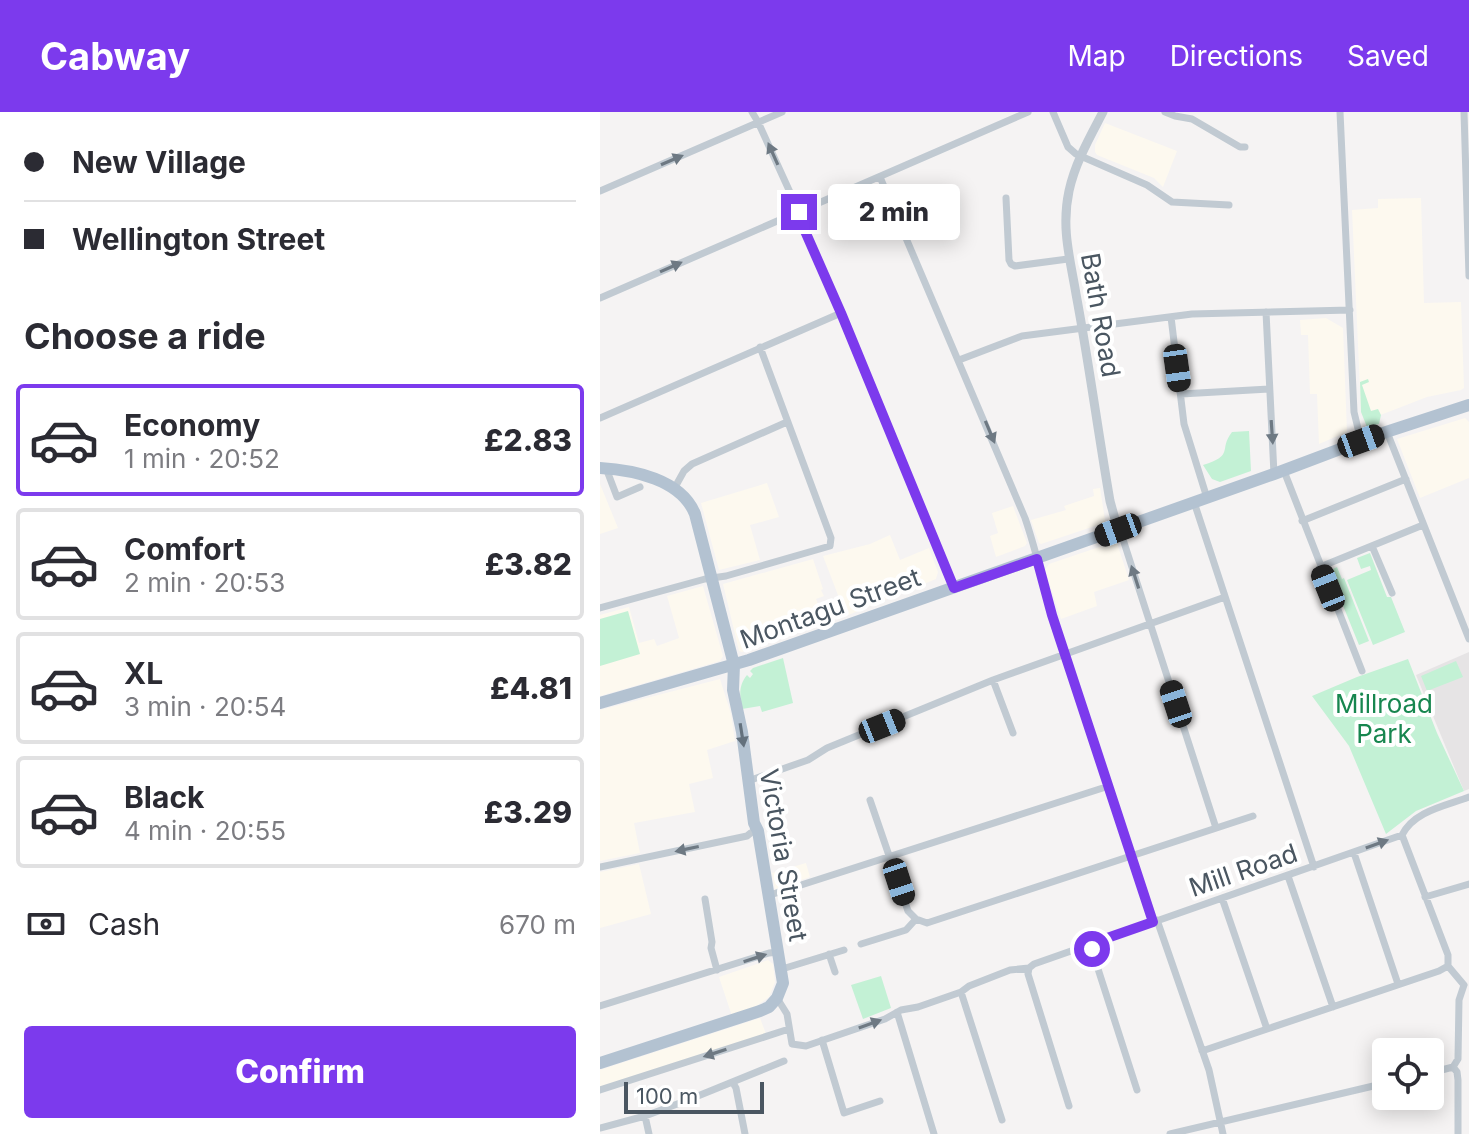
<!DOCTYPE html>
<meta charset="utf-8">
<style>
:root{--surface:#fff;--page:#f2f2f3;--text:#2b2b33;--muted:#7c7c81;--line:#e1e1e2;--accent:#7c3aed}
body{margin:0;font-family:Inter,sans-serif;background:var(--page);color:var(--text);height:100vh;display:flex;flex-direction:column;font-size:30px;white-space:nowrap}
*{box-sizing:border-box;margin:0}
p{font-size:26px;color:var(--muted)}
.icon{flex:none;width:44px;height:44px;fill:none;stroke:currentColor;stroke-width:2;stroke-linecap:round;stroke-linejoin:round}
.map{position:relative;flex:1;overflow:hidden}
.drawer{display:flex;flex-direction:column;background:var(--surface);width:600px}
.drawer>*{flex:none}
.hud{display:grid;align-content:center;height:176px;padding:0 24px;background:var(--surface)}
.tools{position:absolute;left:772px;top:926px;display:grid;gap:16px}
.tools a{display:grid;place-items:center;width:72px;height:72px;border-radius:8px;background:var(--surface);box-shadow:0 4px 20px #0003;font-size:40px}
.scale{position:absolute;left:24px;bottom:20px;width:140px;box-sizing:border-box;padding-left:8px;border:4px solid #4a5661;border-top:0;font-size:22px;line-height:28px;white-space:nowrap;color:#4a5661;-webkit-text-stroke:6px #fff;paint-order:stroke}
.end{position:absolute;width:36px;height:36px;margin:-18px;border:10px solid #7c3aed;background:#fff;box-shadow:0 0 0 4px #fff}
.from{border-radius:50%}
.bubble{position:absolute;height:56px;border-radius:8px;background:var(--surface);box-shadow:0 4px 20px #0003;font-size:26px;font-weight:800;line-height:56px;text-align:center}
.car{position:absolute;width:24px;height:48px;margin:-24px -12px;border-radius:10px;box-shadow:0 0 6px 2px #0007;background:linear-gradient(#222 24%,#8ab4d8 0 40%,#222 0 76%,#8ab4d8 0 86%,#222 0)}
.hud b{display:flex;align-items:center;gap:28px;height:76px;font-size:30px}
.hud b+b{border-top:2px solid var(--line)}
.hud i{width:20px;height:20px;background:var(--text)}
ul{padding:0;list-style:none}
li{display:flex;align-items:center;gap:24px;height:112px;margin:0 16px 12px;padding:0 8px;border:4px solid var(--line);border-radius:8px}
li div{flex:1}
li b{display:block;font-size:30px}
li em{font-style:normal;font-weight:800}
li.active{border-color:var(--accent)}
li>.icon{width:72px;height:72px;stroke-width:1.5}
h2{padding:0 24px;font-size:36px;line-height:96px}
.pay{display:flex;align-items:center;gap:20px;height:88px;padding:0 24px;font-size:30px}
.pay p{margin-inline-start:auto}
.button{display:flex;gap:16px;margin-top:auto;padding:16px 24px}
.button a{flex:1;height:92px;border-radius:8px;background:var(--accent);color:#fff;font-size:32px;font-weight:800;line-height:92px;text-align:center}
header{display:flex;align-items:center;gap:48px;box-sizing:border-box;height:112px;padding:0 40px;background:var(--accent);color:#fff}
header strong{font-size:38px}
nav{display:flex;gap:44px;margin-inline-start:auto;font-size:28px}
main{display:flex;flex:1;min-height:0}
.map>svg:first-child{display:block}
</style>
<header>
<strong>Cabway</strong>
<nav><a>Map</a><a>Directions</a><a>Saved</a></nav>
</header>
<main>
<section class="drawer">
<div class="hud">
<b><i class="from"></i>New Village</b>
<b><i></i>Wellington Street</b>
</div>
<h2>Choose a ride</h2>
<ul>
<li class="active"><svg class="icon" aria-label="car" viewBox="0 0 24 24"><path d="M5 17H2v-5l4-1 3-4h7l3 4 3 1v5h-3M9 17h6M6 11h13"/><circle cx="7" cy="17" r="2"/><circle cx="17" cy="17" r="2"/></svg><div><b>Economy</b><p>1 min · 20:52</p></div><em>£2.83</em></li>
<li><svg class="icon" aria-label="car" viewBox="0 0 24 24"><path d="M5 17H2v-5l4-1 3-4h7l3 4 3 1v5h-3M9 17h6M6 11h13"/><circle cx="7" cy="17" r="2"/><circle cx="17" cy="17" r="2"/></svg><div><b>Comfort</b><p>2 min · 20:53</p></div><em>£3.82</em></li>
<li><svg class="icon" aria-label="car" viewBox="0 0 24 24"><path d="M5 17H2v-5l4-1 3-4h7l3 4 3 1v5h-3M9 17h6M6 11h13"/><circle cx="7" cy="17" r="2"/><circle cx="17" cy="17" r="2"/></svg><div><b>XL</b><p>3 min · 20:54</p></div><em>£4.81</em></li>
<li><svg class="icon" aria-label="car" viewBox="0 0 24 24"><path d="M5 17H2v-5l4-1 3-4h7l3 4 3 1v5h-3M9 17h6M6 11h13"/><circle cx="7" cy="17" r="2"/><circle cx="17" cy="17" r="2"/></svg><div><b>Black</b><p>4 min · 20:55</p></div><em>£3.29</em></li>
</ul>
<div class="pay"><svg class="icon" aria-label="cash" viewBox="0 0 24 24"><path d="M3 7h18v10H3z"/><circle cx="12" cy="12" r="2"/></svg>Cash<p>670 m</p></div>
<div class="button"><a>Confirm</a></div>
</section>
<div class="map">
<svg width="869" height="1022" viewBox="0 0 869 1022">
<rect width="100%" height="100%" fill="#f5f3f3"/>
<path fill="#fdf9ef" d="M505 11 577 39 563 75 554 66 497 43 495 40V33Z
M821 86 824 191 861 190 864 276 861 278 827 285 765 309 761 300 752 98 778 96V87Z
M726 206 743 216 747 320 719 332 717 282H710L708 223H701L700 208Z
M865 306 869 310V366L820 386 797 327Z
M167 371 179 405 150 413 160 448 119 458 101 391Z
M0 372 18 416 0 422Z
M500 376 505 408 504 411 441 432 439 431 431 408 466 398 464 394 494 384 493 377Z
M413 394 427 431 425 434 396 445 390 424 398 421 392 401Z
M290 423 300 448 329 436 338 460 336 467 246 504 223 444 270 432Z
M514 430 517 431 529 468 494 480 497 494 461 507 445 458 449 452Z
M213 447 223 477 221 478 224 484 216 487 226 511 142 540 139 539 123 472Z
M103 474 123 544 120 549 0 584V503L29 495 39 531 54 527 57 534 79 526 67 484Z
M120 567 131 602 135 629 107 638 113 666 89 672 95 700 34 711 40 741 0 749V598Z
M206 751 210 765 175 777 172 761Z
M39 752 51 802 0 816V760Z
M168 848 173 852 175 870 169 885 152 897 132 904 119 865Z
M160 906 166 922 0 976V958Z"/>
<path fill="#e6e4e5" d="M869 540V677L864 679 816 563Z"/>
<path fill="#c3f1d5" d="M768 267 769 270 762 273 771 299 778 297 781 303 779 312 767 315 761 300 760 270Z
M649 319 651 359 620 370 612 367 603 353C635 343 618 338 632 320Z
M770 441 787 485H791L805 520 773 533 747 468 771 458 770 454 761 457 757 446Z
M737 455 742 467 744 466 769 529 759 533 729 459Z
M28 499 40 542 0 554V507Z
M183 546 193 591 162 600 160 594 142 597C140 584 138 574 147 563L150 566 153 562 150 559 153 556Z
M808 547 837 621 864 679 816 699 786 722 749 634 712 584 757 565Z
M856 549 863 565 827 579 821 564Z
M281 864 291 896 263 907 251 873Z"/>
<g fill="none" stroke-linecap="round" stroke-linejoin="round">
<path stroke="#c1cad2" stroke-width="7" d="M152 0 158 10 199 100 201 110 241 201 354 476
M453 0 468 35 476 42 547 73 572 90 629 93
M565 0 575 4 592 7 640 35H645
M740 0 754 300 761 329
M864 0 869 164
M280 65 425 406C436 438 443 470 452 503L553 810
M0 79 182 0
M406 86 409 148 411 152 415 154 468 147
M0 186 428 0
M666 200 674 362
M571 205 584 312 607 386
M359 248 422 224 592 202 750 198
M581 282 669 277
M0 306 241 201
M787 320 869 527
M6 356 17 385 40 375
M684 359 762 559
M74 377 84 359 92 352 187 310
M594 390 714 755
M702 409 806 367
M520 418 616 716
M772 434 792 481
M720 455 823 413
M0 496 105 467 126 464 230 434 231 426 160 235
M393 568 413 621
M148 669 208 648 227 636 393 568 625 485
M270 688 308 799 316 807 327 811 653 704
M802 723 848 843V854L864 873
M754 741 798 872
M0 755 147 724 153 719 154 713
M688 764 733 895
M170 783 509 674
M825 785 869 772
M622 786 667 917
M105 787 112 830 111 836 117 858
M557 808 609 958 623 1022
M261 832 306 818 316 807
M490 832 537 978
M229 842 235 860
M429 856 428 862 469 994
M182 857 244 838
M361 880 402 1008
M177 886 187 902 192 932 206 934 285 907 301 898 318 895 361 880 369 874 410 858 429 856 434 852 802 723C814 699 845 694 869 685
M0 894 169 841 179 840
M297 900 334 1022
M222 928 244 1001 280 989
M602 939 839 859 848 854
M853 955 858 947 859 888 864 873
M853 955 857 960 858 968V1022
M830 961 853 955
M133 971 136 976 145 1022
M0 978 189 917
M45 1004 49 1022
M0 1016 45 1004 88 988 184 949
M570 1022 786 971"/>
<path stroke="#c1cad2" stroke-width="9" d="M503 0C490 25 475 51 469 79 461 116 470 146 476 182 489 251 498 320 510 389L518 418"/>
<path stroke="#b3c2d1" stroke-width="12" d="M0 356C33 358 81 367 95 402L134 553 133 578 142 620 154 711 158 719 183 871 177 886 169 895 160 899 0 951
M0 591 149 548 674 362 780 322 869 293"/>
</g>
<defs><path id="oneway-solid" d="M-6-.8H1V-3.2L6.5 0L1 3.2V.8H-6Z" transform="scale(2)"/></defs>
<g fill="#6e7983">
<use href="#oneway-solid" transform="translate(173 42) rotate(-114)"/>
<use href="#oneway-solid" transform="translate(72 48) rotate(-23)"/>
<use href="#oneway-solid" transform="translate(71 155) rotate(-24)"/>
<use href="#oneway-solid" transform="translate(390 320) rotate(67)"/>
<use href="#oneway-solid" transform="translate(672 320) rotate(86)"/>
<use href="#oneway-solid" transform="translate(535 465) rotate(-108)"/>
<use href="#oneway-solid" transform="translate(777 732) rotate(-20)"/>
<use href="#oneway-solid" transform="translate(87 737) rotate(168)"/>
<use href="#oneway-solid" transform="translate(155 846) rotate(-18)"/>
<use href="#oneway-solid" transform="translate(270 912) rotate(-20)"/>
<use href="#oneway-solid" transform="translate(115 941) rotate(162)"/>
</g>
<use fill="#64717d" href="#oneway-solid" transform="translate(142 623) rotate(81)"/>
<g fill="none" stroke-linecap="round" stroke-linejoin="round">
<path stroke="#7c3aed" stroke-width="10" d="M199 100 201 110 241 201 354 476 437 447 452 503 553 810 490 832 492 837"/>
</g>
<g text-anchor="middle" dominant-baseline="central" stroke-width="8" stroke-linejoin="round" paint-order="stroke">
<g font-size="26" fill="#4a5661" stroke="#fff">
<text transform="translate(501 203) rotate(80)">Bath Road</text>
<text transform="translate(230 496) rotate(-20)">Montagu Street</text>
<text transform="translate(184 743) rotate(80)">Victoria Street</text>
<text transform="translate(643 758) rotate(-19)">Mill Road</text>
</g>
<g font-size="26" fill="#17864f" stroke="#fff">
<text x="784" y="591">Millroad<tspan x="784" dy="30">Park</tspan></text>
</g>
</g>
</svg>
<div class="tools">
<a><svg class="icon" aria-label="locate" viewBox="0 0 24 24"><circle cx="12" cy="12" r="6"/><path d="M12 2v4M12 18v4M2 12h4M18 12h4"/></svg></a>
</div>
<div class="scale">100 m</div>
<i class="end from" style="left:492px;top:837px"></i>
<i class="end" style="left:199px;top:100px"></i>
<div class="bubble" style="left:228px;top:72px;width:132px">2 min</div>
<i class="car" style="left:577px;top:256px;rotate:172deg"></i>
<i class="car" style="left:761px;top:329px;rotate:70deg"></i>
<i class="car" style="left:518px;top:418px;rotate:250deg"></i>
<i class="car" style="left:728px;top:476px;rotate:338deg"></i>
<i class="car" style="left:576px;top:592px;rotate:342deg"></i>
<i class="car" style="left:282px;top:614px;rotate:68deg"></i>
<i class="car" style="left:299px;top:770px;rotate:162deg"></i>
</div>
</main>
